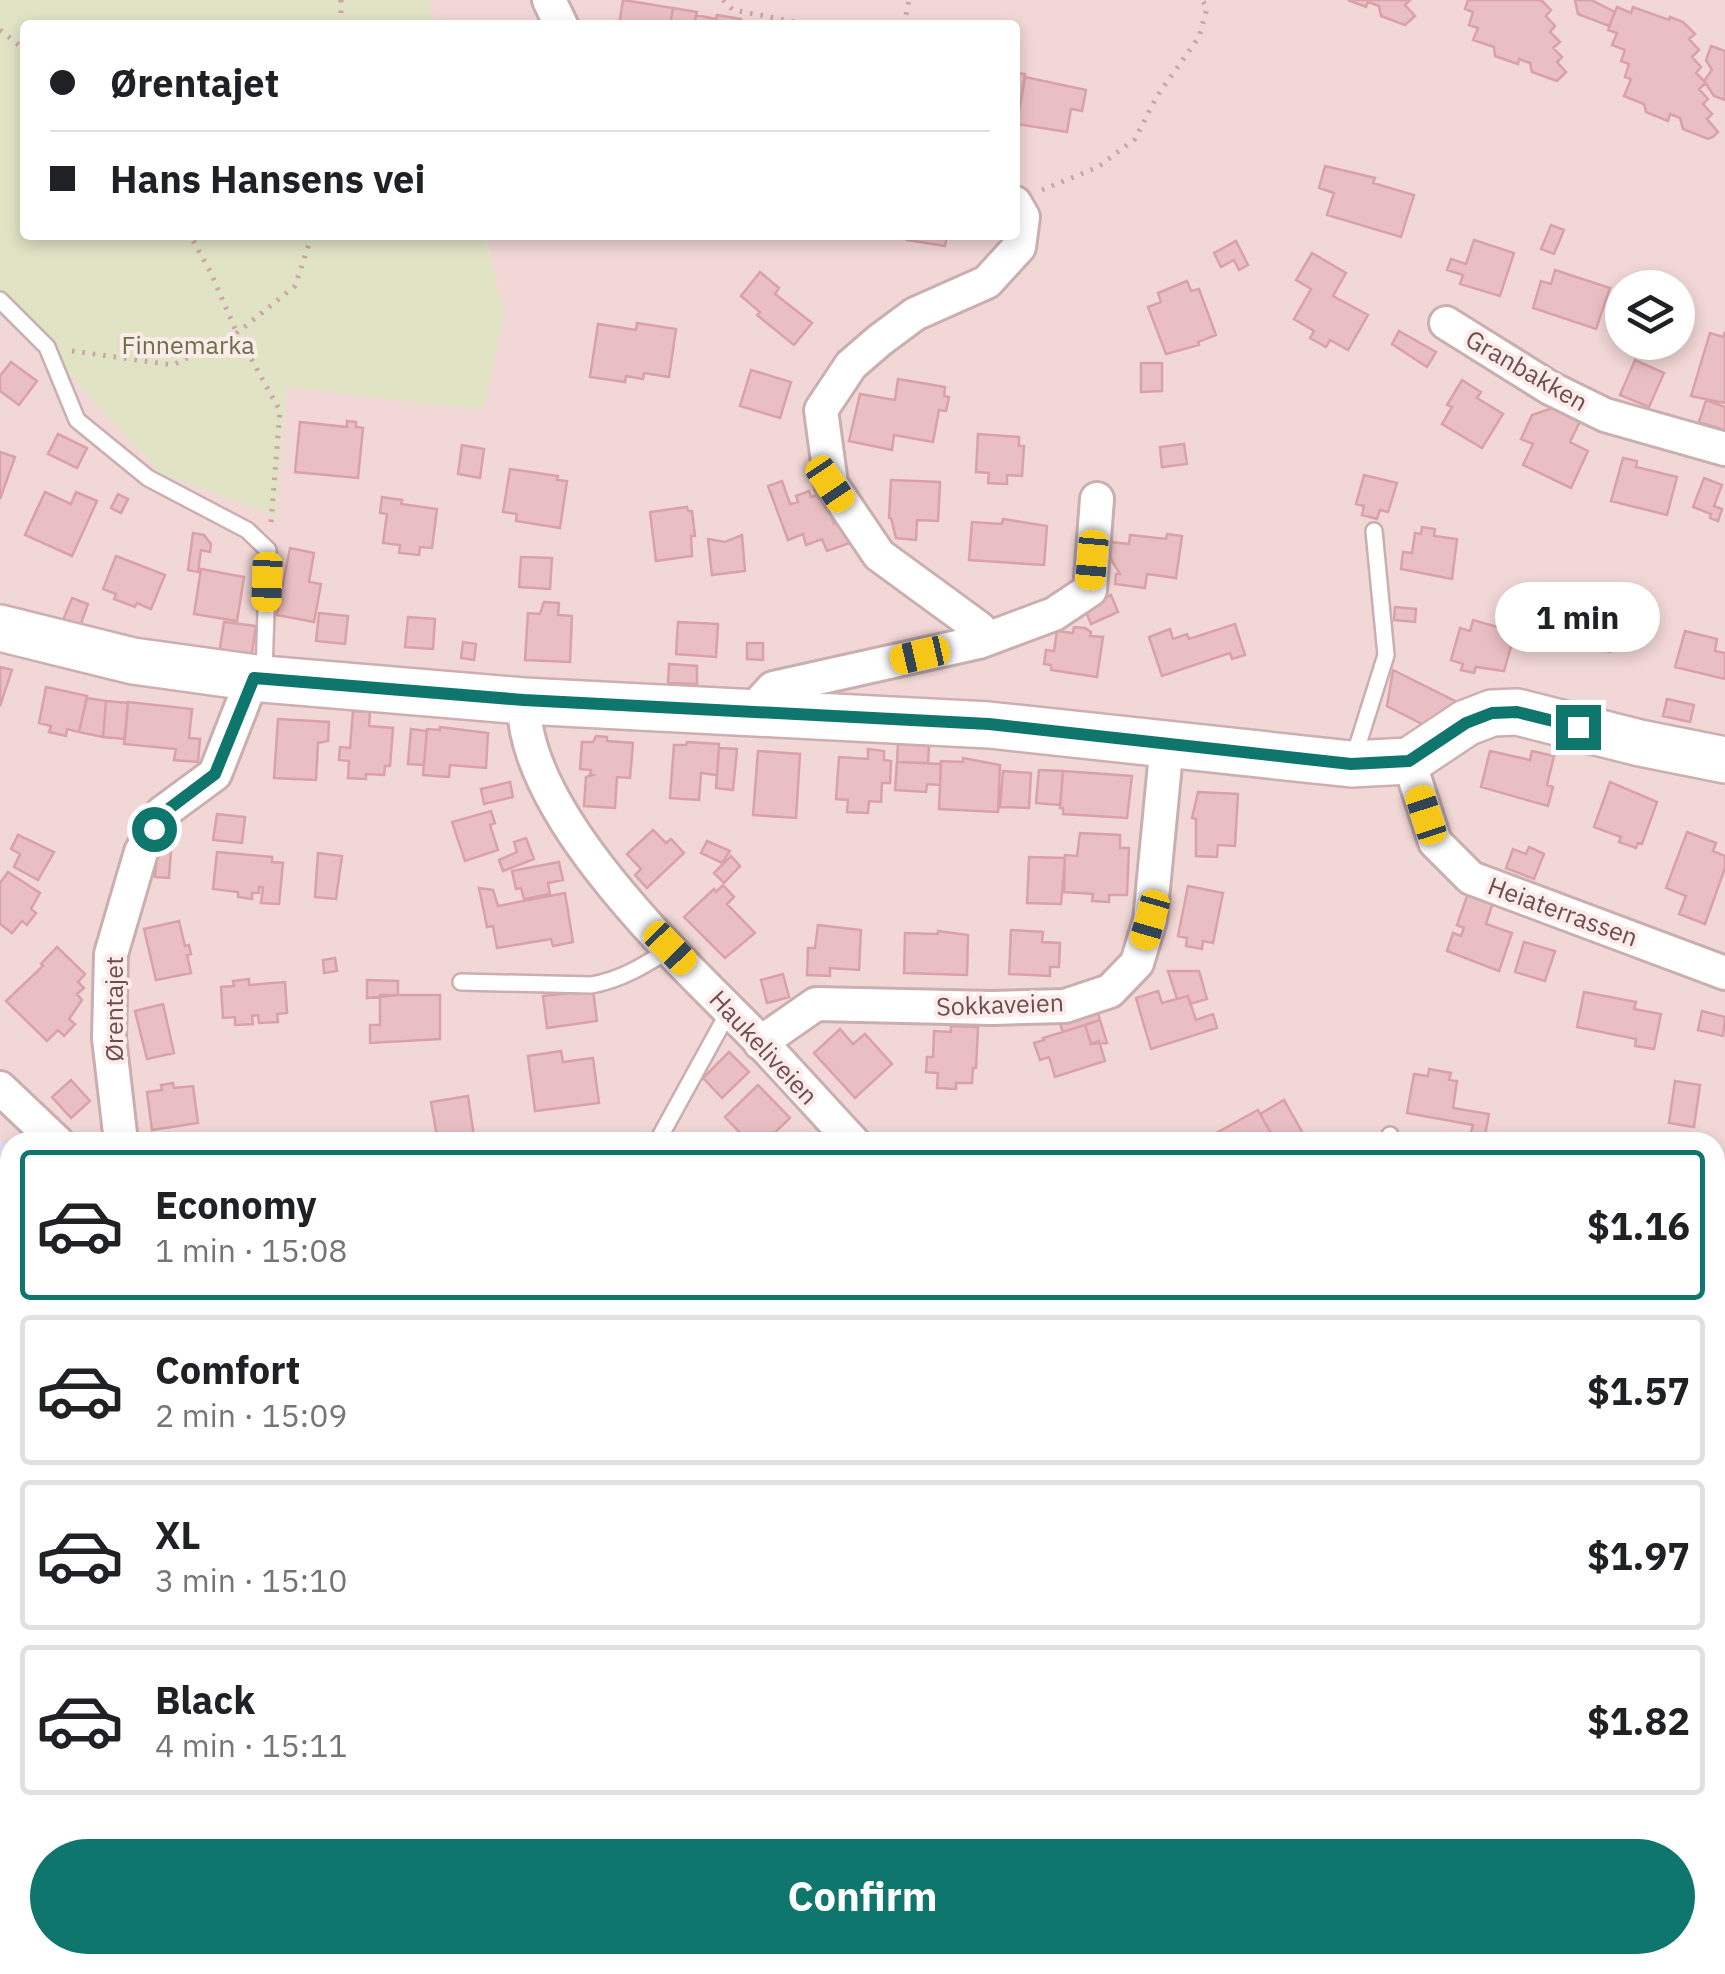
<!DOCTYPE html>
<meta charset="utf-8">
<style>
:root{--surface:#fff;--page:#f2f2f2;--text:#202124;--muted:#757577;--line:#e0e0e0;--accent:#0f766e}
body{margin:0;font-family:"IBM Plex Sans",sans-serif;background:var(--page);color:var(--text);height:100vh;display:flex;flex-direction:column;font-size:38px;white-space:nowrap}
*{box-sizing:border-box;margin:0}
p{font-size:32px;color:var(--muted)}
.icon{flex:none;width:55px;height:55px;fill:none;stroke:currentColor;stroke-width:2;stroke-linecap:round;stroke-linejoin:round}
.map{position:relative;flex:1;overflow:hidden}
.side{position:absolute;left:0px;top:1132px;width:1725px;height:842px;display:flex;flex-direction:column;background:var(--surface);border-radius:30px 30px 0 0;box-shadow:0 5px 15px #0003}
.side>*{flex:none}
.guide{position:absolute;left:20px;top:20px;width:1000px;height:220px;border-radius:10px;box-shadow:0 5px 15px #0003;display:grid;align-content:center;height:220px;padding:0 30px;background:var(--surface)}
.fabs{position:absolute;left:1605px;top:270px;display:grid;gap:20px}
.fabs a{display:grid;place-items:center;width:90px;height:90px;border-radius:50%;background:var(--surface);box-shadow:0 5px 15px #0003;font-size:50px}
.end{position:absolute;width:45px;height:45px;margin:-22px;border:12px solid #0f766e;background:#fff;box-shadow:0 0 0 5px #fff}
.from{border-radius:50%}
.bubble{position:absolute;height:70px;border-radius:35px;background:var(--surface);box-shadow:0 5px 15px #0003;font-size:32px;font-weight:800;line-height:70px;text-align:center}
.car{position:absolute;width:30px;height:60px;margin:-30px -15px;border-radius:12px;box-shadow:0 0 8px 2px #0007;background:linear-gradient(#f5c518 24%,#345 0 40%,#f5c518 0 76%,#345 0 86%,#f5c518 0)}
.guide b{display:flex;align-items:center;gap:35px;height:95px;font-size:38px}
.guide b+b{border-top:2px solid var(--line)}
.guide i{width:25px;height:25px;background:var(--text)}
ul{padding:18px 0 0;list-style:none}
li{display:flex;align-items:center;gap:30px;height:150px;margin:0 20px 15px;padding:0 10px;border:5px solid var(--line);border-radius:10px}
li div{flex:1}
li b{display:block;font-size:38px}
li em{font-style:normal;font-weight:800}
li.current{border-color:var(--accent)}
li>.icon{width:90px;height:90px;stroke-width:1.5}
.primary-button{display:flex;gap:20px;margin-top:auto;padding:20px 30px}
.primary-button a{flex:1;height:115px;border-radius:60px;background:var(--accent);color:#fff;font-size:40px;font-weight:800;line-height:115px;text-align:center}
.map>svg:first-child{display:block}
</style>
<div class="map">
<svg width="1725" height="1974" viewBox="0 0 1725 1974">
<rect width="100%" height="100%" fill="#f8e6e3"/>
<path fill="#f1d7d6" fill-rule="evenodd" d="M429 0H1725V1974H0V299L160 473 277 516 287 387 504 315 485 235H1015V25H435ZM1622 288H1678V342H1622ZM10 1142H1715V1965H10Z"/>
<path fill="#e3e0f4" d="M0 1139 10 1148V1573L0 1575Z"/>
<path fill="#e0e3c4" d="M0 0H429L435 25H25V235H485L504 315 483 410 287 387 277 517 160 473 0 299Z
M950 1965H1021L1024 1974H946Z"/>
<path fill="#eabfc3" stroke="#daa2a8" stroke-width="2.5" d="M623 0 673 8 670 25H619Z
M1348 0H1410L1405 5 1415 16 1405 25 1381 16 1379 6 1368 2 1366 7Z
M1468 0H1541L1551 10 1546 16 1555 26 1550 32 1560 42 1553 48 1562 57 1557 62 1566 72 1557 81 1532 72 1530 63 1519 59 1518 64 1495 56 1494 47 1473 40 1478 28 1469 25 1473 12 1465 9Z
M1575 0H1591L1615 12 1609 26 1578 14Z
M1617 7 1631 13 1633 7 1669 20 1670 17 1683 22 1695 34 1689 39 1699 50 1692 57 1701 67 1696 73 1706 83 1699 89 1708 99 1703 104 1712 114 1707 119 1718 132 1713 137 1708 139 1683 129 1680 118 1670 114 1668 121 1646 112 1644 104 1624 96 1631 79 1625 77 1629 64 1621 61 1625 50 1612 45 1617 33 1608 30Z
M673 8 697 12 694 25H670Z
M696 15 716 19 715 25H694Z
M717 15 741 19V23L715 25Z
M1711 46 1725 51V100L1714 96 1704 81 1712 70 1706 60Z
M1015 73 1025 74 1018 119 1015 118Z
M1025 77 1086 90 1082 111 1071 109 1067 132 1017 124Z
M1325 166 1375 178 1373 183 1414 195 1401 237 1327 215 1334 193 1319 188Z
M1551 225 1564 230 1554 254 1541 249Z
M908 235H947L945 246 907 240Z
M1474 240 1514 253 1500 296 1460 284 1463 275 1447 270 1451 259 1466 264Z
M1236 241 1248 265 1239 270 1234 260 1221 267 1214 253Z
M1312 253 1346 273 1333 296 1368 315 1348 350 1330 340 1326 347 1310 338 1314 331 1294 319 1311 289 1296 280Z
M1555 270 1610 288 1596 329 1533 308 1541 281 1551 284Z
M760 272 779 288 775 294 812 323 794 345 757 315 760 312 741 296Z
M1187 281 1191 291 1199 289 1216 335 1198 342 1199 345 1166 354 1148 307 1161 302 1158 293Z
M1678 290 1682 292 1679 302 1691 306 1678 342Z
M637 323 676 329 669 377 644 373 643 379 626 376 625 382 590 377 598 324 636 330Z
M1399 331 1436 352 1427 367 1392 344Z
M1725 332V403L1691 396 1710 333 1723 337Z
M1635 360 1664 373 1649 407 1620 395Z
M11 362 37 381 19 405 0 391V376Z
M1141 363H1162V391L1141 392Z
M751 370 791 382 780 418 740 406Z
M898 379 945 387 944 396 949 397 946 411 939 410 933 442 894 435 892 450 849 441 860 394 895 400Z
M1462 380 1481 392 1477 398 1503 414 1482 448 1442 424 1452 407 1447 405Z
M1706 400 1725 407V430L1699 422Z
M1552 408 1580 421 1570 442 1588 451 1571 488 1523 465 1533 444 1521 439 1532 415Z
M347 421 356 422V427L363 428 358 478 295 472 300 422 347 427Z
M58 434 87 448 77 468 48 454Z
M978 434 1019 437V446H1024L1022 476 1007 475V484L988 483 989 473 976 472Z
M1184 444 1187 464 1162 467 1160 447Z
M462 445 484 449 480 478 458 474Z
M0 452 15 457 0 499Z
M1623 458 1637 461 1636 467 1677 477 1667 515 1611 501Z
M510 469 558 476 557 480 567 481 560 528 516 521 517 514 503 512Z
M1364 475 1397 483 1388 512 1380 510 1377 519 1362 515 1364 506 1356 504Z
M1704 478 1722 485 1714 506 1722 509 1718 521 1710 518 1711 514 1693 507Z
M891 480 940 482 938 521 917 520 916 540 896 538 891 518H889Z
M782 481 790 504 798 502 796 496 809 491 811 497 823 493 834 524 846 520 853 542 827 551 822 539 806 545 803 534 788 540 768 486Z
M45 492 71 504 76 492 97 501 72 556 25 535Z
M118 494 128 499 121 513 111 508Z
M382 497 402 500 401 504 437 509 432 548 420 547 419 555 399 553 400 545 383 543 387 514 380 513Z
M687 507 688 511H692L695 536H691L692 556 656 561 650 512Z
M1003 519 1047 526 1044 565 969 560 972 522 1002 524Z
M1422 527 1435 529 1434 536 1457 539 1452 579 1401 569 1403 552 1412 553 1415 533 1421 534Z
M193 533 204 535 211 544 210 552 201 550 198 572 188 570Z
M1167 534 1182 536 1176 578 1147 574 1145 588 1115 584 1116 574H1120L1109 556 1111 542 1129 544 1130 535 1166 539Z
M742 535 745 571 712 575 708 539 725 542Z
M290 548 314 553 309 582 321 584 314 622 277 615Z
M116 556 165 575 151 609 137 603 135 607 114 599 116 594 103 589Z
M521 557 552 558 550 589 519 587Z
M201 569 244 577 237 621 194 614Z
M1111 595 1118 612 1091 624 1084 607Z
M1586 596 1602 599 1600 611 1619 615 1610 652 1551 636 1556 615 1575 620 1579 606 1584 607Z
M72 598 88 604 78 632 61 625Z
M544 602 559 603 558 615 572 616 570 662 525 660 528 613 540 614Z
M1395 607 1416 609 1415 622 1394 620Z
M319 613 348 616 345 644 316 641Z
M408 617 435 619 433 649 405 647Z
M1473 620 1515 632 1504 671 1476 667 1474 673 1461 670 1463 664 1451 660 1460 628 1470 631Z
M224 622 256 626 251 659 219 654Z
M678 622 718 624 716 657 676 654Z
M1235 624 1245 655 1232 659 1230 653 1162 676 1149 637 1170 629 1173 639 1187 634 1189 639Z
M1074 627 1085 628 1091 632 1090 636 1103 637 1097 677 1051 670V665L1044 664 1046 650 1054 651 1057 631 1073 633Z
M1685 631 1717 639 1715 651 1725 653V679L1675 667Z
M463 642 476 644 474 660 461 658Z
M747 643H763V660L747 659Z
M669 664 697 666V684L668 683Z
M0 667 12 670 0 706Z
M1393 670 1457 702 1426 726 1387 706Z
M46 687 87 696 79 732 67 729 66 736 49 732 51 726 39 723Z
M87 698 106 701 103 737 79 732Z
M1667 699 1694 705 1690 722 1663 716Z
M106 701 128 703 125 739 103 737Z
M128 702 192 709 189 738 200 739 198 762 174 760 176 749 124 744Z
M353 711 370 712 369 726 393 728 390 766H385L384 775 366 774V779L348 778 349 761 339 760 340 747 350 748Z
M278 719 329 722 328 741 318 743 316 780 274 778Z
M440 727 488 733 486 768 450 765 449 777 423 775 427 729 440 730Z
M411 729 427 731 424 765 408 764Z
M596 736 607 737V741L633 743 630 778 617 777 615 808 584 806 586 777 593 775 590 774 591 770 580 769 582 742H593Z
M687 742 719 744 717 775 701 773 699 800 670 798 674 745H686Z
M898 744 929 746 928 763 897 762Z
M719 748 737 749 733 790 716 788Z
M868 749 884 751V760L891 761 890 783H882L881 802 869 801 868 813 847 812 848 800 836 799 839 757 868 759Z
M758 751 800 754 796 818 753 815Z
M1490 751 1530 760 1532 751 1554 756 1547 785 1553 787 1548 806 1481 787Z
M963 758 1000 765 998 812 939 809 941 761 963 762Z
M897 762 941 764 940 785 927 784 926 792 895 790Z
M1039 770 1063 771 1060 805 1036 803Z
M1003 771 1031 773 1029 808 1000 807Z
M1063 771 1132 776 1127 818 1063 814V808H1060Z
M510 782 513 797 484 804 481 789Z
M1610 782 1657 802 1642 844 1638 843 1636 848 1619 842 1621 837 1594 827Z
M1198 792 1238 794 1235 846 1218 845 1217 857 1196 856V819L1192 818Z
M491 811 495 823 490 825 498 850 465 861 452 822Z
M217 814 245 817 242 843 213 840Z
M653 830 666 843 671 839 684 853 647 888 635 875 641 869 627 854Z
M1687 832 1716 843 1713 851 1725 856V868L1705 924 1679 914 1686 896 1666 888Z
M1080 833 1120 835V848H1129L1127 895H1109V902L1092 901 1093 894 1064 892 1065 855 1077 856Z
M18 835 54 852 38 880 14 867 20 854 11 849Z
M526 838 534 859 503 871 499 860 517 852 514 842Z
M707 841 730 851 722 863 701 853Z
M1529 847 1544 854 1534 879 1506 868 1513 849 1526 854Z
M157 849 171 850 169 878 155 877Z
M217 852 272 857V862L283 863 279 904 261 903 263 887H259V893H252V899L238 897V892L213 889Z
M318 853 342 856 336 899 315 897Z
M731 856 740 866 724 883 714 873Z
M1029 857 1065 858 1061 904 1027 903Z
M559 862 563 880 548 883 550 894 524 899 521 888 516 889 512 871Z
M8 872 40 893 31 909 36 913 27 925 22 921 12 933 0 924V883Z
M723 885 734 897 727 904 755 933 725 958 684 917 714 889 716 892Z
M1188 886 1223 893 1213 943 1203 941 1202 949 1186 946 1187 938 1178 936Z
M479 888 493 890 498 906 565 893 573 942 553 946 551 939 497 948 493 926 487 927Z
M1468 893 1493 902 1486 924 1512 933 1499 971 1447 951 1453 933 1461 936 1464 928 1457 925Z
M179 921 185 946 189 945 191 954 187 955 191 973 156 980 144 929Z
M818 925 861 930 859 970 830 968V976L807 975 808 948H815Z
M1011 930 1043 932 1042 942 1060 943 1059 967H1050V976L1009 974Z
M938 931 968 935 967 975 904 973 905 933 938 934Z
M1524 942 1555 951 1545 981 1515 972Z
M57 947 85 974 78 982 84 988 77 994 82 1000 69 1019 75 1024 64 1036 58 1030 47 1041 6 1001 43 966 41 964Z
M335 958 337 971 324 973 323 960Z
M1168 971H1199L1207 999 1190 1004 1188 996 1177 999Z
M783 974 789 997 767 1003 761 980Z
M249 979V985L285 982 287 1013 277 1014 278 1022 259 1023 258 1015 252 1016 253 1024 235 1025V1017L223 1018 221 987 234 986 233 981Z
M367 980 398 981V995L367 998Z
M593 990 597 1021 547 1028 543 996Z
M1158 991 1162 1003 1188 996 1196 1020 1213 1014 1217 1028 1151 1049 1136 998Z
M1584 992 1636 1002 1634 1009 1661 1014 1654 1049 1635 1046 1636 1039 1577 1027Z
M380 995H440V1039L370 1043V1025H380Z
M163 1004 174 1053 147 1059 135 1011Z
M1097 1010 1100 1020 1063 1032 1059 1021Z
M1702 1011 1725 1017 1723 1036 1698 1030Z
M1100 1020 1107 1043 1091 1044 1085 1025Z
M1085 1025 1091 1044 1099 1041 1105 1061 1055 1077 1049 1057 1040 1060 1034 1043 1044 1040 1043 1038Z
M951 1026 978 1027 976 1068H973L972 1083H956V1089L937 1088 938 1073 926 1072 927 1057H933L934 1031 951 1032Z
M840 1029 853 1044 865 1034 892 1064 855 1098 814 1053Z
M561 1051 563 1062 593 1058 599 1103 535 1111 528 1056Z
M729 1052 749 1072 722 1098 703 1078Z
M1429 1069 1451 1073 1449 1080 1457 1081 1453 1108 1489 1114 1485 1135 1471 1132 1473 1125 1407 1113 1414 1074 1428 1076Z
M71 1080 90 1101 71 1118 52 1097Z
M1675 1081 1700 1085 1694 1127 1669 1123Z
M173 1083 174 1088 193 1086 198 1123 152 1130 147 1092 162 1090 161 1085Z
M758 1085 790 1118 765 1142H749L725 1117Z
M468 1096 474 1136 482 1135 483 1142H438L431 1102Z
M1284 1100 1305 1137 1295 1142H1276L1260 1114Z
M1258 1110 1276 1142H1200Z
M1471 1132 1513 1140V1142H1469Z
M1545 1134 1593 1142H1544Z
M0 1274 10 1327V1557L0 1558Z
M1715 1591 1725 1593V1648L1719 1649V1652H1715Z
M6 1801 10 1840 0 1843V1803Z
M1725 1917V1949L1715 1950V1918Z
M102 1965H140L142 1974H104Z
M217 1965H242L244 1974H201L200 1970Z
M276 1965H323L326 1974H334H270L281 1971Z
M529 1965H573L576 1974H532Z
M692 1965H723L705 1974H696Z
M1556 1965H1588V1974H1557Z
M1637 1965H1659L1660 1974H1615L1614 1968Z"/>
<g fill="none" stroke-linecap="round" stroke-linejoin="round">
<defs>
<path id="service" d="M0 300 47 347 77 420 148 478 247 530 268 550 264 673
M1353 760 1386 655 1374 531
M461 982 591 985C621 980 645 965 670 949
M657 1142 729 1011
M1386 1142 1390 1135
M0 1612 10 1610
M767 1965 772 1974
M925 1965 928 1974"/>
<path id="minor" d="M549 0 561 25
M1446 323 1550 388 1605 415 1725 449
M979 642 1054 614 1090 590 1097 499
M524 701C522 810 669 950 743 1024 781 1062 816 1103 853 1142
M752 711 773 688 979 642V628L879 555 831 484 821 410 851 365 880 340 915 314 987 282 1019 247 1023 217 1015 203
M1409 761 1435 842 1471 878 1725 973
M760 1043 816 1004 992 1008 1065 1006 1110 991 1137 963 1150 920 1167 743
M0 1088 57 1142
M121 1142 109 1038 111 954 141 852 162 813 215 774 253 677
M1715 1435 1725 1436
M0 1686 10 1682
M0 1725 10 1715
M0 1880 10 1877
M70 1965 72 1974
M364 1965 366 1974
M1134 1965 1140 1974
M1462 1965 1463 1974
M831 1974 873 1965"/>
<path id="secondary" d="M0 628 133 661 263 679 524 701 989 725 1351 764 1409 761 1466 723 1492 713 1517 712 1640 743 1725 760"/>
</defs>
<use href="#service" stroke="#caaeb0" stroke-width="20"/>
<use href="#minor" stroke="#caaeb0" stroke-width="38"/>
<use href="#secondary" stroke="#ceaeb0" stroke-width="50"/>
<path stroke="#cea3a8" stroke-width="5" stroke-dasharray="2.5 8" stroke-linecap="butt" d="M341 0V25
M723 0 733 10 811 25
M904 25 909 0
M0 30 25 50
M1042 190 1098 167 1135 139 1157 96 1199 37 1207 8 1202 0
M72 351 173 365 237 333 210 271 190 235
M271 522 280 411 237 333 295 286 312 235
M0 1222 10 1227
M0 1939 10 1936
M0 1952 6 1974"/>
<use href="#service" stroke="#fff" stroke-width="15"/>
<use href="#minor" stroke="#fff" stroke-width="32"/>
<use href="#secondary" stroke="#fff" stroke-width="45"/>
</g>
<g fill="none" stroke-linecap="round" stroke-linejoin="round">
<path stroke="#0f766e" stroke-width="12" d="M154 829 162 814 215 774 254 678 524 700 989 724 1351 764 1409 761 1466 723 1492 713 1517 712 1578 727"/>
</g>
<g text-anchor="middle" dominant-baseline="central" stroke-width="8" stroke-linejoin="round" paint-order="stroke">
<g font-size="25" fill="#687147" stroke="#fcebe9">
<text x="188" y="344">Finnemarka</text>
</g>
<g font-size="25" fill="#6d4d52" stroke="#fcebe9">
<text transform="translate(1527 370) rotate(30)">Granbakken</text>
<text transform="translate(1563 911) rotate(20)">Heiaterrassen</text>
<text transform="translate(1000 1004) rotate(-2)">Sokkaveien</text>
<text transform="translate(113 1009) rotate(-90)">Ørentajet</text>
<text transform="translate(764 1047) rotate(47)">Haukeliveien</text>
</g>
</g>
</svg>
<div class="fabs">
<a><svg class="icon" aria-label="layers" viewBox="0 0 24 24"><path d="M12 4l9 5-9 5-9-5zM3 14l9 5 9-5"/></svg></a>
</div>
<i class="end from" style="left:154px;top:829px"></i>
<i class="end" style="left:1578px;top:727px"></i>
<div class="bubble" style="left:1495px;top:582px;width:165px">1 min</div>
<i class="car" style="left:830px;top:484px;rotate:146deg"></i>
<i class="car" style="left:1092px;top:560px;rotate:185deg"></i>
<i class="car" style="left:267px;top:582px;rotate:182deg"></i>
<i class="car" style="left:920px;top:655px;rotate:257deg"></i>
<i class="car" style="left:1426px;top:815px;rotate:342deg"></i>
<i class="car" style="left:1150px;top:920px;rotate:196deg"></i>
<i class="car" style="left:670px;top:948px;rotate:136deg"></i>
<div class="guide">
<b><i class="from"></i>Ørentajet</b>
<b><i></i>Hans Hansens vei</b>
</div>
<section class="side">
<ul>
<li class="current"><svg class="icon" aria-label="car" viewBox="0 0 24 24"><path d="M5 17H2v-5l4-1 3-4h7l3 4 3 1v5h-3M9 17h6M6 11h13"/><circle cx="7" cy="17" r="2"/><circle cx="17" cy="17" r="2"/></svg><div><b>Economy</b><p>1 min · 15:08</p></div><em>$1.16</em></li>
<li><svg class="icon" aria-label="car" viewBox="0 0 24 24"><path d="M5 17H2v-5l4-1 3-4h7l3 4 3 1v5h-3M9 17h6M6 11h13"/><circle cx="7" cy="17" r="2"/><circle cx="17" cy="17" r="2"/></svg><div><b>Comfort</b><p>2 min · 15:09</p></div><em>$1.57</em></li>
<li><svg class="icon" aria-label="car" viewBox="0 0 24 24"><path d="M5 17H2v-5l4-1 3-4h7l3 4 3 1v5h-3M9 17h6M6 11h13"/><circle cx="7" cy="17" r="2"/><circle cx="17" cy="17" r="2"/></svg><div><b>XL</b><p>3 min · 15:10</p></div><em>$1.97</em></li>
<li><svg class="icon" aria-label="car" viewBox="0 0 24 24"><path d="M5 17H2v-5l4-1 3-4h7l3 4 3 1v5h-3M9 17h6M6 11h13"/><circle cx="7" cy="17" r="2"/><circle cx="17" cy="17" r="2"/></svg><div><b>Black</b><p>4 min · 15:11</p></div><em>$1.82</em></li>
</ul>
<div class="primary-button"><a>Confirm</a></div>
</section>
</div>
